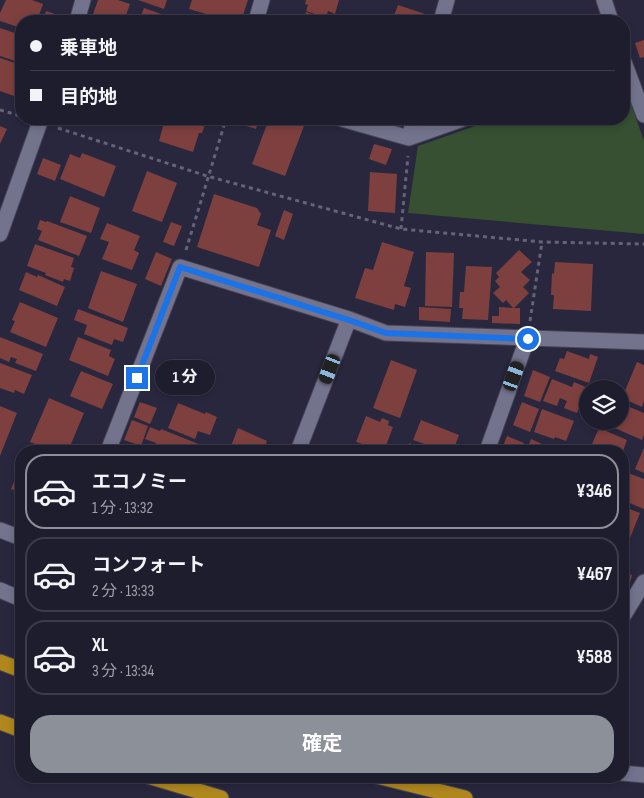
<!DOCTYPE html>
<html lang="ja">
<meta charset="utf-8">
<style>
:root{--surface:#1e1d2e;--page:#2b2a3a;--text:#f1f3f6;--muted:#a1a2aa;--line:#3c3b4a;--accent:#8c9099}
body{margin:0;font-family:"Sofia Sans Condensed","Noto Sans JP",sans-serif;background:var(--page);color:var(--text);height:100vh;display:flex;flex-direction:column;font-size:19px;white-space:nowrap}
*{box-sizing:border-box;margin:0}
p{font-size:16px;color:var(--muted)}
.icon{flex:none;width:28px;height:28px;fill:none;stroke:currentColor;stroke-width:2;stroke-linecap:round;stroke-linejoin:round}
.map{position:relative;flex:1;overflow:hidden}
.side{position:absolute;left:15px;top:445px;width:614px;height:338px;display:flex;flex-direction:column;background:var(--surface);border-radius:20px;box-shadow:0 2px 8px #0003,0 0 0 1px var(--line)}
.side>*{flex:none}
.guide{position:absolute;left:15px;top:15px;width:615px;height:110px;border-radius:20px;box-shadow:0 2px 8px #0003,0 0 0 1px var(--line);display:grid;align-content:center;height:110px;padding:0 15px;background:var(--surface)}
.tools{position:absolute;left:579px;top:380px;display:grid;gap:10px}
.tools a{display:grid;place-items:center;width:50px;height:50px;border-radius:50%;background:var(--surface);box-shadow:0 2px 8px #0003,0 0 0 1px var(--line);font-size:25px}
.end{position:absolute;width:22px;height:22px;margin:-11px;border:6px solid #1a73e8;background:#fff;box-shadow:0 0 0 2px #fff}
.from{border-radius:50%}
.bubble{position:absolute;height:35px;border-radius:18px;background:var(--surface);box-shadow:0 2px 8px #0003,0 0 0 1px var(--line);font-size:16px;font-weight:700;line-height:35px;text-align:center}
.car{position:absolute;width:15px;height:30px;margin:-15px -8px;border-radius:6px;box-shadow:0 0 4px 1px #0007;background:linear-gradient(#222 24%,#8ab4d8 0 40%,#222 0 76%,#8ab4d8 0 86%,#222 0)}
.guide b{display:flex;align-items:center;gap:18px;height:48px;font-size:19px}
.guide b+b{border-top:1px solid var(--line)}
.guide i{width:12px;height:12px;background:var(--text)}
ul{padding:9px 0 0;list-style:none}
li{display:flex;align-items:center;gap:15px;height:75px;margin:0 10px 8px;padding:0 5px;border:2px solid var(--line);border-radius:20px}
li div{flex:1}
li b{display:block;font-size:19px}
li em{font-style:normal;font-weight:700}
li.selected{border-color:var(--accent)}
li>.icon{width:45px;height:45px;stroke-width:1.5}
.button{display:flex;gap:10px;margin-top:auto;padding:10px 15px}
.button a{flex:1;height:58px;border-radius:20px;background:var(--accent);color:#fff;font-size:20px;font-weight:700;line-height:58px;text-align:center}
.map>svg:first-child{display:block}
</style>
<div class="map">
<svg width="644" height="798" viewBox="0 0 644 798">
<rect width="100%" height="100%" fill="#28273e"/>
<path fill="#365031" d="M624 84 644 141V234L408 213 418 146 495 119H624Z"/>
<path fill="#7e403e" d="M6 0H32L43 4 37 21H21V28L0 21V13Z
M98 0H118L130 4 124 21H105L92 17Z
M138 0H167L164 9Z
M192 0H248L241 21H230L189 9Z
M306 0H339L335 14 328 11 326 18 306 11 308 5 305 4Z
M398 5 428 15 426 21H392Z
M144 8 164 15 161 21H139Z
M46 11 64 17 63 21H43Z
M306 12 331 21H303Z
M0 28 21 35V63L0 56Z
M644 40V57L640 58 635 43Z
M0 58 21 65V74L14 96 0 91Z
M163 119H207L202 133H199L193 152 159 141 163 126 161 125Z
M238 119H259L256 129 237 123Z
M269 119H285L304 126 285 176 252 164Z
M0 126 7 129 0 144Z
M374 144 392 149 386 165 369 159Z
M82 153 116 166 104 197 60 179 70 154 80 158Z
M43 158 61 165 55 181 37 174Z
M147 171 177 183 162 222 132 211Z
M370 172 397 174 395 213 368 211Z
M214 194 257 208 261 214 257 225 271 230 259 267 197 247Z
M70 196 100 208 91 233 60 222Z
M284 210 293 214 284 240 275 236Z
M40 220 46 222 47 221 87 236 79 256 38 240 42 231 37 229Z
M171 222 182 226 174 246 163 242Z
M107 223 140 236 134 250 139 253 132 270 102 259 109 242 100 239Z
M382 242 414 252 404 286 411 288 405 307 395 304 394 310 355 298 365 268 373 270Z
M35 244 74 258 71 267 74 268 70 281 64 279 63 282 45 275 46 273 27 266Z
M519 250 532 262 521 272 530 280 523 287 529 293 514 308H520V324L492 323V316H499V307L513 308 506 300 503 303 493 293 500 287 495 281 499 277 496 273Z
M156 252 172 259 161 286 145 279Z
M426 252 454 253 452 307 425 306Z
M555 262 593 264 591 311 553 309 554 295H551L552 273 554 274Z
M466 266 492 267 488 320 462 319 463 308H459L460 292H464Z
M101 271 137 284 123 322 88 308Z
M26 272 37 277 38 275 65 287 57 306 19 290Z
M20 302 58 318 46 347 10 332 15 321 12 320Z
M419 307 451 309 450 322 419 320Z
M78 309 128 328 123 342 114 339 112 345 84 334 87 325 74 320Z
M0 337 43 354 36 371 15 363 17 359 11 357 9 362 0 358Z
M78 337 111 350 109 356 115 359 108 376 69 360Z
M567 351 589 359 590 354 598 357 589 383 555 371 560 358 564 359Z
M391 360 417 370 400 418 373 408Z
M637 362 644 365V401L642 407 622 398Z
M0 363 32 375 24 394 15 390 14 393 0 388Z
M533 370 550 377 540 402 524 396Z
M81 371 113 384 102 409 70 396Z
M552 379 572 387 574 382 588 388 577 413 564 408 567 401 560 398 557 406 543 401Z
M49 398 84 413 68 451H53L30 442Z
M140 402 157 408 150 424 134 417Z
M522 402 539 409 530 432 513 425Z
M178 403 205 414 206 412 217 417 210 435 198 431 195 439 168 428Z
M620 403 644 413V435L642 440 608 425 609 421H620Z
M0 406 17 413 0 456Z
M542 409 574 421 566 441 555 437 554 439 534 432Z
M366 416 380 422 382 418 389 421 388 425 393 427 384 451 356 442Z
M132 420 148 426 141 446 124 440Z
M421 420 459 435 453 451H444L413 440Z
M150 427 160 431 161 429 201 445 199 451H152L156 443 145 439Z
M238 428 267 441 263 451H229Z
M599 428 627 440 623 451H589Z
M507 436 524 443 520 451H501Z
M531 439 551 448 552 444 561 447 559 451H523L524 448 527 449Z
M409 443 431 451H406Z
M644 448V473L635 469Z
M21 465V493L11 489Z
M628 473 644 479V509L622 500 627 488 624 487Z
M622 506 640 513 630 538 622 535Z
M622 572 632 575 630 583 626 582 625 588 622 587Z"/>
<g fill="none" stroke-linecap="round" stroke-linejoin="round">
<defs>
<path id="street" d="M604 0 611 21
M77 21 83 0
M256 21 262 0
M441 21 447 0
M624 62 644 115
M342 119 409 138 463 119
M409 138 414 119
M0 234 41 119
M108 451 180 267 349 319 386 333 644 342
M298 451 349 319
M487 451 527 339
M0 530 21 538
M0 590 21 599
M622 618 644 582
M622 773 644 775"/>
<path id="highway" d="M0 662 21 670
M0 722 21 730
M148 776 221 798
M377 776 465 798"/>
</defs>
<use href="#street" stroke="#454457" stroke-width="17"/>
<use href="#highway" stroke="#454457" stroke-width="17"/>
<path stroke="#646378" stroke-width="3" stroke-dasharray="4 4" stroke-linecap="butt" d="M0 110 21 116
M58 128 207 176 401 229 542 242 644 244
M401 229 408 156
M186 250 226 119
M530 321 542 242"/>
<use href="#street" stroke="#74738e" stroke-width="15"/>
<use href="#highway" stroke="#af871d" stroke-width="15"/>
</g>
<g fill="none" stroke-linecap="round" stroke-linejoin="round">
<path stroke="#1a73e8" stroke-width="6" d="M137 378 180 267 349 320 386 333 528 339"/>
</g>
</svg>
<div class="tools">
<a><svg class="icon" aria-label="layers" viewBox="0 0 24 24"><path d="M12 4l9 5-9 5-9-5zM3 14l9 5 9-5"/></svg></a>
</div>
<i class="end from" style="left:528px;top:339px"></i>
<i class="end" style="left:137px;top:378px"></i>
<div class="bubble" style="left:155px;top:360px;width:60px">1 分</div>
<i class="car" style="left:330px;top:369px;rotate:201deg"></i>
<i class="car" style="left:514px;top:376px;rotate:20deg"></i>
<div class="guide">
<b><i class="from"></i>乗車地</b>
<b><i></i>目的地</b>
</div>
<section class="side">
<ul>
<li class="selected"><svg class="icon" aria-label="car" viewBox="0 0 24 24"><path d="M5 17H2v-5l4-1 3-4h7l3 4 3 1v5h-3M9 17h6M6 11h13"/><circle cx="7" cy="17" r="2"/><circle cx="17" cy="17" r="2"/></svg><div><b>エコノミー</b><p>1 分 · 13:32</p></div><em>¥346</em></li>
<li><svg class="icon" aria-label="car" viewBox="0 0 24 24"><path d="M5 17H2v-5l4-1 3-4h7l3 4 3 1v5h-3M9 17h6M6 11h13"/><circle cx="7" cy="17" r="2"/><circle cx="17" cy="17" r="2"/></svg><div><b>コンフォート</b><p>2 分 · 13:33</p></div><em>¥467</em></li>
<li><svg class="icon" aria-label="car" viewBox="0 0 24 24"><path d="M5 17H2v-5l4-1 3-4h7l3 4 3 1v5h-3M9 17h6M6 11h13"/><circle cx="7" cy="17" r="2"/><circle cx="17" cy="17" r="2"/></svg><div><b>XL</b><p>3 分 · 13:34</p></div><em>¥588</em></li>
</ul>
<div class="button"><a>確定</a></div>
</section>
</div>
